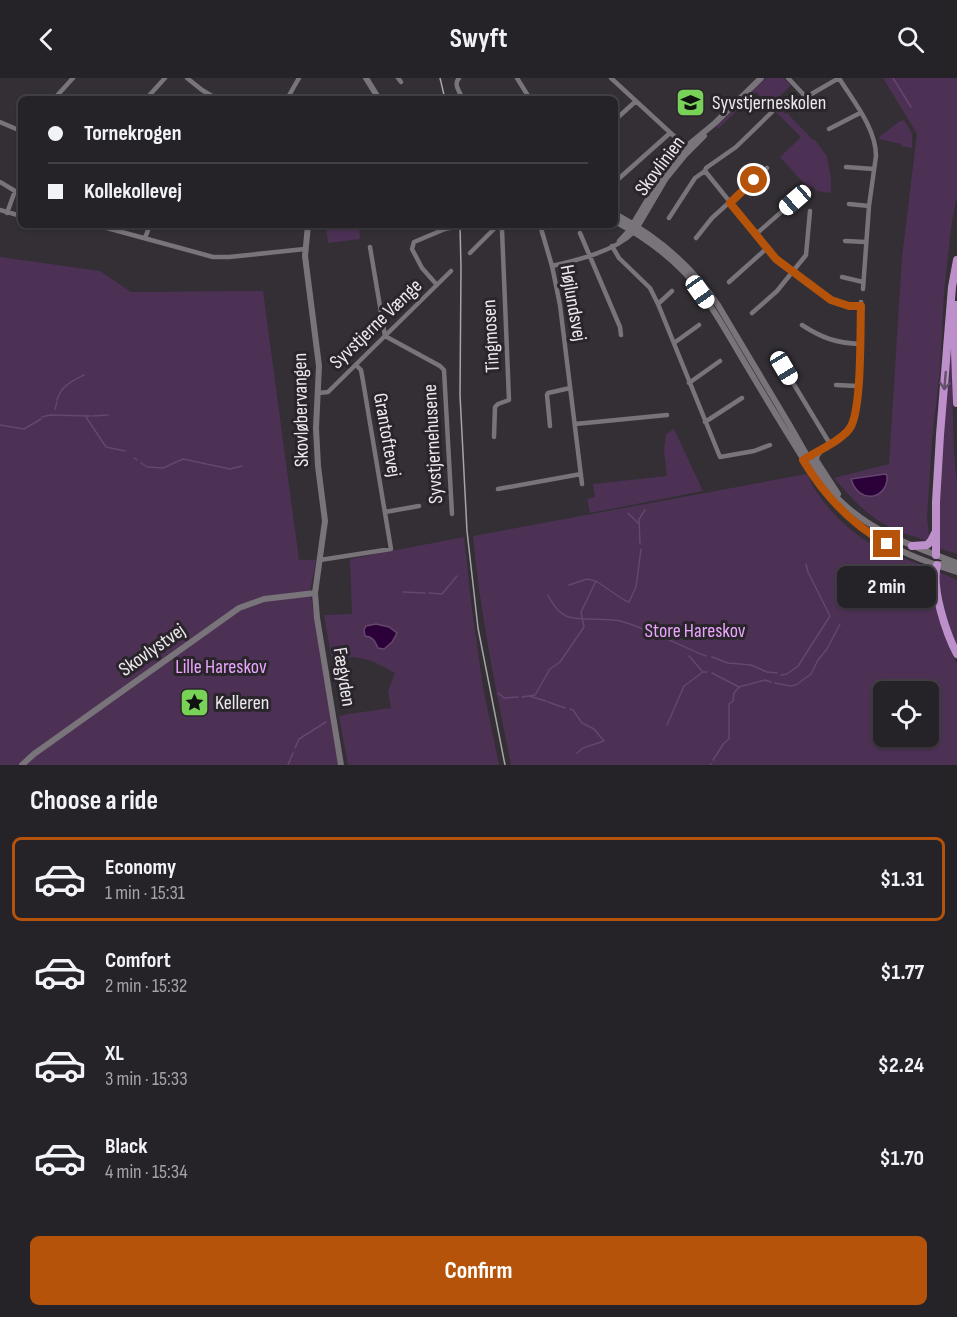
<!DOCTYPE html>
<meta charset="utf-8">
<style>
:root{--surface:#262328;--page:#2e2b30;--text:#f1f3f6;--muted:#a4a4a8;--line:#424045;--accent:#b45309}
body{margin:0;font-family:"Sofia Sans Condensed",sans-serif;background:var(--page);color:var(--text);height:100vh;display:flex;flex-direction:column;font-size:22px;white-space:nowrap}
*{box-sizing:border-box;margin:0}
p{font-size:20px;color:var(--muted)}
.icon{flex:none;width:33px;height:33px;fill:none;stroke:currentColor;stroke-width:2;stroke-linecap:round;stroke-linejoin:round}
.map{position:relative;height:687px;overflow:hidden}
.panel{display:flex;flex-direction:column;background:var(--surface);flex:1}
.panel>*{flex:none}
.hud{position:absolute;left:18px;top:18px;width:600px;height:132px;border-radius:9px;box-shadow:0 2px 4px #0004,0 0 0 2px var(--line);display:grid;align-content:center;height:132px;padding:0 30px;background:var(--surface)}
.controls{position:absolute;left:873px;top:603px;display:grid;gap:12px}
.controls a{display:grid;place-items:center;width:66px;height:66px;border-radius:9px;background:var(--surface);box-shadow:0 2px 4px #0004,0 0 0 2px var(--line);font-size:30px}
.end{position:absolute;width:27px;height:27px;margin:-14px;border:8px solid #b45309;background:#fff;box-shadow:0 0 0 3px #fff}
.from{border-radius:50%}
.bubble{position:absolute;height:42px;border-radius:9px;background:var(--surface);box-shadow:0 2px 4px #0004,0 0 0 2px var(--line);font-size:20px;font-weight:700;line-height:42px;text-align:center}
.car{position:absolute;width:18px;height:36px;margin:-18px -9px;border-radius:8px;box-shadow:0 0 4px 2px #0007;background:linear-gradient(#fff 24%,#345 0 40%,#fff 0 76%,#345 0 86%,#fff 0)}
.hud b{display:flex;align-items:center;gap:21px;height:57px;font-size:22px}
.hud b+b{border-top:2px solid var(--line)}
.hud i{width:15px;height:15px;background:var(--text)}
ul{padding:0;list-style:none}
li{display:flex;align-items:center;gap:18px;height:84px;margin:0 12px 9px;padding:0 18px;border:3px solid transparent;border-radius:9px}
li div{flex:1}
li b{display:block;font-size:22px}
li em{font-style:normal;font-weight:700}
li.on{border-color:var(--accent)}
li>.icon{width:54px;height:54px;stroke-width:1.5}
h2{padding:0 30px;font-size:27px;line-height:72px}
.button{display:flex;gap:12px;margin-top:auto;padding:12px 30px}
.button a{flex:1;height:69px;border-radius:9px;background:var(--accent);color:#fff;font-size:24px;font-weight:700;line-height:69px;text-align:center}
header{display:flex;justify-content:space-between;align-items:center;height:78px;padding:0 30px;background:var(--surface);font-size:27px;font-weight:700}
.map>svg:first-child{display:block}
</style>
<header><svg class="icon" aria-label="back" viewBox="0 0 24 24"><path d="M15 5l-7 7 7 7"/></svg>Swyft<svg class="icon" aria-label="search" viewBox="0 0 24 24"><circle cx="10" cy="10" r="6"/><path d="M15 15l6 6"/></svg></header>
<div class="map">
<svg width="957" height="687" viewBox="0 0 957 687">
<rect width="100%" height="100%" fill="#332f35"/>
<path fill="#4c3154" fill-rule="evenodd" d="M766 0H784L791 7 774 24 776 27 772 30 756 14 719 50 716 49Z
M883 0H957V119L952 143 944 214 940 291 932 362 927 439 929 459 928 464C919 459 910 458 901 454 869 441 856 425 834 400L889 386 902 179 917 56Z
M778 29 785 36 787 35 813 62H815L827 78 831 101V115L817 113 812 108 809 111 780 79 801 59 774 32Z
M904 42 912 55V70L901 68V66L879 61V59L900 43Z
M326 147H359L360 161 328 165Z
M0 179 100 193 131 214 263 213 299 482H316L310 513 338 687H0Z
M951 274 954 374 957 406V476L938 470V384Z
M674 351 703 413 590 435 587 421 595 419 593 406 667 398 664 373 666 356Z
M807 396C810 401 812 408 816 413 831 436 856 460 882 471 897 478 914 484 930 490L933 501 936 528 942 552 957 586V687H511C496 611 480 536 473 458ZM884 614H928V658H884L883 640 876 635 878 624 883 637Z
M464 459 472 532 483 609 499 687H348L339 638 348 636 391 630 388 613 395 595C377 585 367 579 346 579L345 583H332L324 537 352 536 350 481Z
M939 494 957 502V570L946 537 938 499Z"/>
<path fill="#2c0038" stroke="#66466e" stroke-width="1.5" d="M885 396 887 397C889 421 859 428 851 401Z
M376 546 389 549 397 555 392 564 384 571 378 570C375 563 373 559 365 558L364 552 366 548Z"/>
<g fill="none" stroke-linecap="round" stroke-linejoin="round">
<path stroke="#66466e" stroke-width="1.5" d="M893 0 911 29
M57 322C61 308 72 303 84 297
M55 331 57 324
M92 338 108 337
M42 339 50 337 90 338
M86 339 106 369 125 373
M0 347 24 351 41 341
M134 380 137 382
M141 385 147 389 163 390 183 381 230 391 242 388
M628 435 638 445
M640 466 639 441 645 432
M569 507 587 501 596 503
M403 514 425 515
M429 515 442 516 457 498
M548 517C552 526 557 533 566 538 581 544 604 539 620 543 650 551 678 567 706 578
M689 578 702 593
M712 579 728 585 751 587 767 594 777 595
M712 595 739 609 765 602 771 604
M781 597 787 596 798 588 830 538 808 494 806 486
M775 605 790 608 796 607 811 596 818 582 827 571 840 546
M498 615 504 620 518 619
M529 618 546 623
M522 619 535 617 550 591 560 584 584 549 581 534 596 503 624 522 629 524 636 509 641 471
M548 624 565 630
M570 631 573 632 582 645 594 651 604 663 583 670 577 675
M667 647 684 608 703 594H707
M295 670 299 661 326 644
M713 682 724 665 729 661V626L733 623 734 615 739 609
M288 687 293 675
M711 687V686"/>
<path stroke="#79737a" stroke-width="4.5" d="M187 0 202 12 217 21
M398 0 401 4
M459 0C453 7 460 14 463 21
M517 0 530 21
M611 0 688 71
M788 0 804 17 808 18 839 0C853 23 876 50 876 78L869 128 863 211
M54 21 73 0
M146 21 165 0
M287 21 299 0
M772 34 736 69 706 90 705 93 776 181 831 222 849 228H861
M615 42 636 23
M0 44 21 53
M829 51 860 35
M846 89 874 91
M0 104 15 113 7 135
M615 104 670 55
M849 126 869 128
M0 132 21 138
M669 140 695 100 705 93
M96 147 213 179H229L305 171
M540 147 552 188 560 227 582 406
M580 155 620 249 621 257
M755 157 795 122
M145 160 150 147
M696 160 712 140 767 90
M619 163 630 151
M845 163 866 164
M612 168 619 180 650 210 658 226 720 379 754 373 770 367
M370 169 385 258 440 288 444 292 452 436
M470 175 498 147
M552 188C578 182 615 173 634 154
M842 199 863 204
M729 204 766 171
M437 207 422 190 412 171 414 164 445 151 455 149
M658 226 672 213
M752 235 777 213 806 177 810 133
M802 247C822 260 836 265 860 266
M674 265 699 247
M784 290 830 366
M689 305 720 283
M836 307 858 308
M319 315 328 314 451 193
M705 344 742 320
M575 346 667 337
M550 348 547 317 548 315 570 310
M494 359 495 329 498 326 509 322 502 152 500 147
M806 380 845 356 853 343 856 335 858 308 861 224
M498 411 581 396
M385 434 419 428
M320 482 391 471 363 303 361 292 356 287"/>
<path stroke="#79737a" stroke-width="6" d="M366 0 379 21
M615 136C656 158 692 188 718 227 742 267 765 306 789 346 806 375 821 407 847 429 879 457 918 470 957 485
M615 143C641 157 665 174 685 195 707 219 723 248 739 275 762 314 785 352 809 390 850 453 888 471 957 494
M308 147 305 178 319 288 316 350 318 388 325 443 315 515 317 540 341 687
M632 148 659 103 674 81 686 69 715 45 761 0
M636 151 666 100 684 78 704 58
M822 371 817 377 816 382 838 416
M938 487 944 485 957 489
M22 687 34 676 239 530 264 521 315 515"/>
<path stroke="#be90cb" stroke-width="8" d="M956 227 955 274 957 325
M912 468 927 467 931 463 935 455
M936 477V424L940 357 952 209 957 182
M937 487C931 510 946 555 957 576"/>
<path stroke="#a7a4a9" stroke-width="1.5" d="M440 0 445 21
M460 147 461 190 460 317 467 453 478 550 505 687"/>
</g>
<defs><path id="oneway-shaft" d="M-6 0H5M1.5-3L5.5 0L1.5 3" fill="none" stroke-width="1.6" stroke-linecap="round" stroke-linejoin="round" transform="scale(1.5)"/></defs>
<use stroke="#65506b" href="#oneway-shaft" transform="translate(945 303) rotate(95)"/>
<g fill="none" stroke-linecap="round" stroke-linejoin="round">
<path stroke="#b45309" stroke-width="8" d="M754 102 730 125 776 181 831 222 849 228H861C860 254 862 332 850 350 841 363 817 373 803 382 824 417 851 446 887 466"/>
</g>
<defs>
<symbol id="school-square" viewBox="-11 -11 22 22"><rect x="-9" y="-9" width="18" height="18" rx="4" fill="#78d258" stroke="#2a252b"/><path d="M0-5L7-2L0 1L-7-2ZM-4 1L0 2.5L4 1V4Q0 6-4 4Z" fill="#111"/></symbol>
<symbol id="sight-square" viewBox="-11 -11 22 22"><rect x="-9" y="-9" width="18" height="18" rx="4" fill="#78d258" stroke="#2a252b"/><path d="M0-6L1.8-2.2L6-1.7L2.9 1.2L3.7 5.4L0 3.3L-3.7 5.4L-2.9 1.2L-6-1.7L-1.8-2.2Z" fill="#111"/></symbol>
</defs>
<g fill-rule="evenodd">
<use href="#school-square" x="674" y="8" width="33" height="33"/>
<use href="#sight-square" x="178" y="608" width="33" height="33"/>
</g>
<g text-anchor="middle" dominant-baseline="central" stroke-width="6" stroke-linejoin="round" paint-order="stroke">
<g font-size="20" fill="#ece9ed" stroke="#2a252b" text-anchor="start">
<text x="712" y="25">Syvstjerneskolen</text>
<text x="215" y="625">Kelleren</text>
</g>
<g font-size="20" fill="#ece9ed" stroke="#2a252b">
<text transform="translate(660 88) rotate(-53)">Skovlinien</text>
<text transform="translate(573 225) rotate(80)">Højlundsvej</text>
<text transform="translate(376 246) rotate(-44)">Syvstjerne Vænge</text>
<text transform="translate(491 258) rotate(-93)">Tingmosen</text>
<text transform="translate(301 332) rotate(-91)">Skovløbervangen</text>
<text transform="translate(387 357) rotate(80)">Grantoftevej</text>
<text transform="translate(433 366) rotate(-93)">Syvstjernehusene</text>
<text transform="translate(152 572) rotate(-35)">Skovlystvej</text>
<text transform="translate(344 599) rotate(81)">Fægyden</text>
</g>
<g font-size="20" fill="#eaa5fe" stroke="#2a252b">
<text x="695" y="553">Store Hareskov</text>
<text x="221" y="589">Lille Hareskov</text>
</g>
</g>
</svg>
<div class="controls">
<a><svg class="icon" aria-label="locate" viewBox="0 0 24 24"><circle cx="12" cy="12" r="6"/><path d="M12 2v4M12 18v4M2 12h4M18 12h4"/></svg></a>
</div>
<i class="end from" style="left:754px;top:102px"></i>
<i class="end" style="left:887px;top:466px"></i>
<div class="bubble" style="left:837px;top:488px;width:99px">2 min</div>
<i class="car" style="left:795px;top:122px;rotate:229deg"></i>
<i class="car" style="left:700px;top:214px;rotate:145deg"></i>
<i class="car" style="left:784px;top:290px;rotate:149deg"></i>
<div class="hud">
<b><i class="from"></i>Tornekrogen</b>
<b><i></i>Kollekollevej</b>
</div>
</div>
<section class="panel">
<h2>Choose a ride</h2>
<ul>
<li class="on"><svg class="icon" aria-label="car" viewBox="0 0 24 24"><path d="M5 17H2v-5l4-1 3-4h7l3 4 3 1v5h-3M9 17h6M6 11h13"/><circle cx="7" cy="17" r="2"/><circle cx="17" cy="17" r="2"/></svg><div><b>Economy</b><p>1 min · 15:31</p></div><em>$1.31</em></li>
<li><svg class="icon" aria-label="car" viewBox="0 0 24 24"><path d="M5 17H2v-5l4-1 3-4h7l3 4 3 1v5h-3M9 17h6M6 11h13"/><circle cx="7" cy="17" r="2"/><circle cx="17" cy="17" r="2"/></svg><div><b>Comfort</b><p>2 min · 15:32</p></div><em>$1.77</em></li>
<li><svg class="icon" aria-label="car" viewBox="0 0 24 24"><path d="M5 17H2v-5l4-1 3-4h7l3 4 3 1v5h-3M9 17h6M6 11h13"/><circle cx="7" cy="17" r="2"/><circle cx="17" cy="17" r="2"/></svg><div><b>XL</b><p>3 min · 15:33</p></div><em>$2.24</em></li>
<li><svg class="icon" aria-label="car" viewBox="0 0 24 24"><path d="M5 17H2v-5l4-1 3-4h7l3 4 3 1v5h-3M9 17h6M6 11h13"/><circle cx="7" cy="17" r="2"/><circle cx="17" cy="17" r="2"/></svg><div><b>Black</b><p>4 min · 15:34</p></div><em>$1.70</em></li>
</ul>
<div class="button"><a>Confirm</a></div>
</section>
